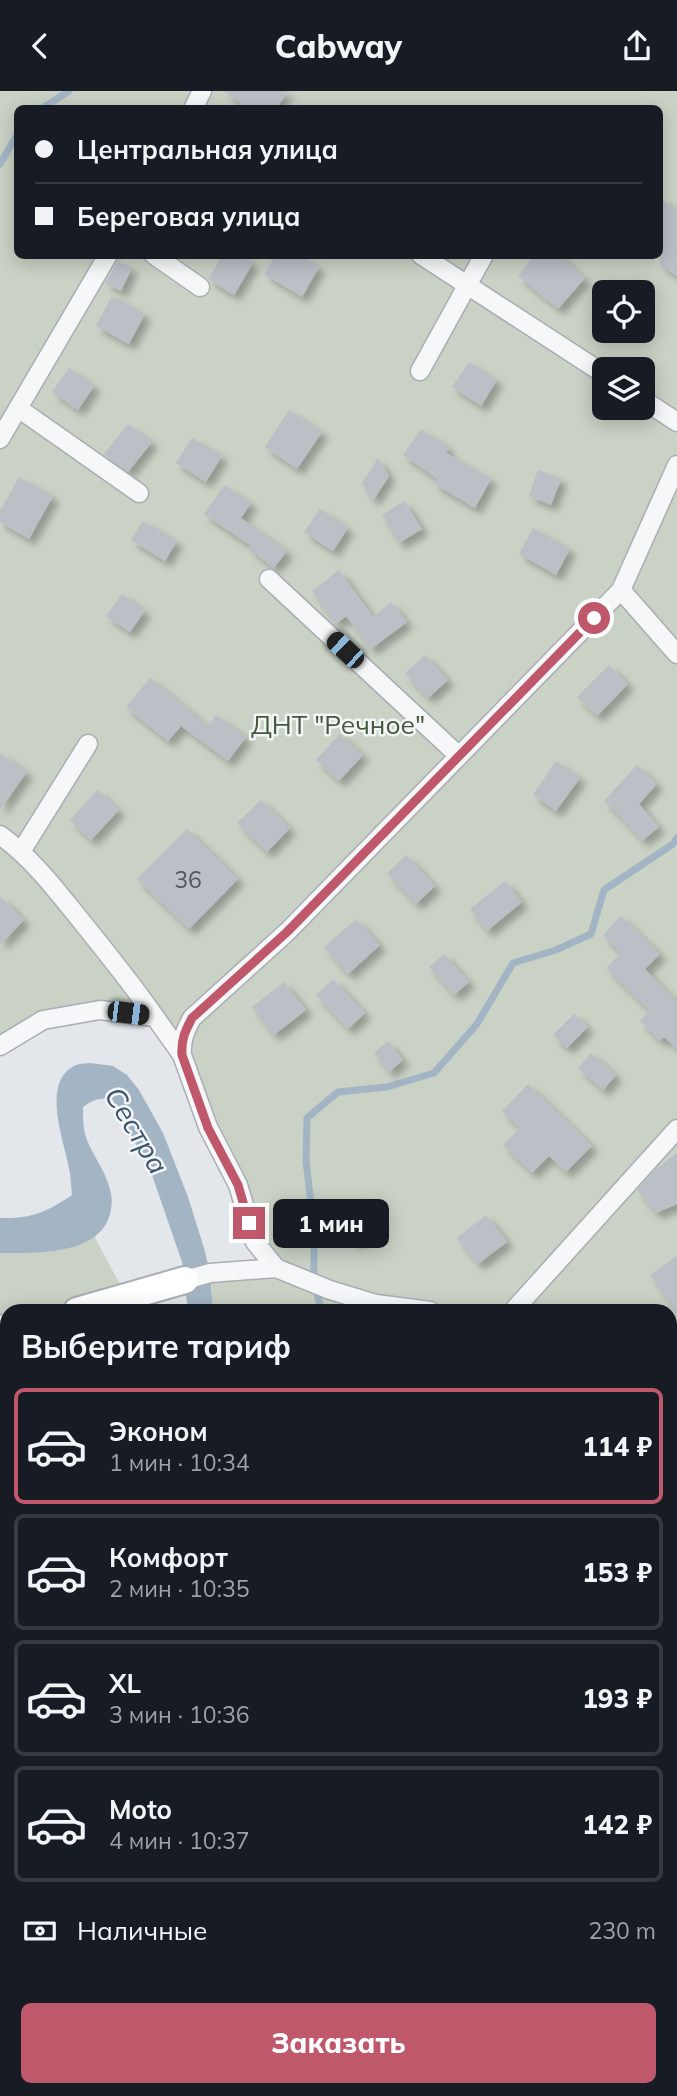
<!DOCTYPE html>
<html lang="ru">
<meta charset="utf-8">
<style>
:root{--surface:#171b24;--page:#242831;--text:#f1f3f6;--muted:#9ea1a6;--line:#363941;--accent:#bf586b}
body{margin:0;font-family:Mulish,sans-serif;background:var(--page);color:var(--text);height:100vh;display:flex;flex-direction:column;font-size:26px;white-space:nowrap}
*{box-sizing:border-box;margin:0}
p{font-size:23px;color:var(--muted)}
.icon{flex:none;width:38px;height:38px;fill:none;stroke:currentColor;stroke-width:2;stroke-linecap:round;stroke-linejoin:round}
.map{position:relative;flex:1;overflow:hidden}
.sheet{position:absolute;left:0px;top:1213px;width:677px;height:793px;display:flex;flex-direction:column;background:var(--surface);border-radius:21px 21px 0 0;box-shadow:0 4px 18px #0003}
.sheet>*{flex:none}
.hud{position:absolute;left:14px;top:14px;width:649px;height:154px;border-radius:10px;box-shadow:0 4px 18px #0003;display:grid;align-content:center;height:154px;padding:0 21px;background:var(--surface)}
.fabs{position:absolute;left:592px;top:189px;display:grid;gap:14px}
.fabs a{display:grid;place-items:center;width:63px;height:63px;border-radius:10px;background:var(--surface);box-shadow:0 4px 18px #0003;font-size:35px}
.end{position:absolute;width:32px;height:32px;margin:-16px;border:9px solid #bf586b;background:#fff;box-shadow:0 0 0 4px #fff}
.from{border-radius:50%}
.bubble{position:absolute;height:49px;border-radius:10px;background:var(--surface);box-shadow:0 4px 18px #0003;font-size:23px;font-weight:800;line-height:49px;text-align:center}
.car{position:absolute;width:21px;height:42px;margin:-21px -10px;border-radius:9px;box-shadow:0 0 5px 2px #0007;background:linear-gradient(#222 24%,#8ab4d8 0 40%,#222 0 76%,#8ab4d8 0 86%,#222 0)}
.hud b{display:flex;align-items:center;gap:24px;height:66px;font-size:26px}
.hud b+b{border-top:2px solid var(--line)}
.hud i{width:18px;height:18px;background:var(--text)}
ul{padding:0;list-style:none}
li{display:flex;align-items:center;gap:21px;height:116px;margin:0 14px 10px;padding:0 7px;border:4px solid var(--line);border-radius:10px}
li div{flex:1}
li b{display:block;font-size:26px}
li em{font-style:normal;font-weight:800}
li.selected{border-color:var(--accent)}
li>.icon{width:63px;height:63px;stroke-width:1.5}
h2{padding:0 21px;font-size:32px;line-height:84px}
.pay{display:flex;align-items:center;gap:18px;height:77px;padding:0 21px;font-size:26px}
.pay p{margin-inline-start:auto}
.button{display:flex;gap:14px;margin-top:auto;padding:14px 21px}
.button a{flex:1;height:80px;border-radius:10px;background:var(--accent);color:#fff;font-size:28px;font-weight:800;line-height:80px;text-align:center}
header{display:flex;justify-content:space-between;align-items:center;height:91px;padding:0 21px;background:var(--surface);font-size:32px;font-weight:800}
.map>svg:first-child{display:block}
</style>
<header><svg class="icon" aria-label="back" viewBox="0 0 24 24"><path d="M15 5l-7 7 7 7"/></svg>Cabway<svg class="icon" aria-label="share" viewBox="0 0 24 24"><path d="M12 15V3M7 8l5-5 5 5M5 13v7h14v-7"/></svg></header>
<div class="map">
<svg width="677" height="2005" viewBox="0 0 677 2005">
<defs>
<filter id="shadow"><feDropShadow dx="6" dy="6" stdDeviation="3.5" flood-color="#0004"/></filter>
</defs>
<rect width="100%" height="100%" fill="#e3e6ea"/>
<path fill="#c9d2c5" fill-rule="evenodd" d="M0 0H677V1909L670 1928V1220H213L211 1190 282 1180 255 1151 159 932 100 919 43 929 0 955ZM18 18H660V164H18ZM604 201H642V240H604ZM604 278H642V317H604Z
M94 1145 122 1197 35 1220H7V1225L0 1227V1162C32 1162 67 1164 94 1145Z
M7 1282V1998H299L306 2005H0V1283Z
M657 1998 658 2005H520L516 1999Z"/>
<path fill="#a3b5c5" d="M90 972 113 975 127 984 139 999 163 1042 188 1106 204 1157 210 1182 213 1220H188L182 1171 152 1084 112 1008C100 1006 92 1009 83 1016 83 1027 83 1039 87 1049 93 1064 103 1077 108 1092 113 1106 113 1115 108 1129 92 1165 33 1162 0 1162V1127C31 1128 47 1121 72 1104 71 1095 71 1086 69 1077 64 1050 41 992 74 975 78 972 85 973 90 972Z
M677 1909V2005H658L657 1999 670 1998V1928Z
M516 1998 520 2005H329L324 1999Z"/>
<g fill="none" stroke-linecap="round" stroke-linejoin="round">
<path stroke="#a3b5c5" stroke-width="7" d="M41 18 69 0
M0 73 18 42
M322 1220 314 1193V1138L306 1070 307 1027 338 1001 387 996 434 982 477 933 513 872 556 859 591 843 604 799 673 753 677 747"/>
</g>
<path fill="#bbbfc6" filter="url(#shadow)" d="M223 0H288L276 18H249Z
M660 107 677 118V185L660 174Z
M223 164H241L253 172 234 204 208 188Z
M276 164H299L319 176 302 206 264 183Z
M535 164H559L585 187 558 218 518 185Z
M118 170 132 177 121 200 105 192Z
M112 205 145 223 129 253 96 235Z
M469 271 497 289 481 315 452 296Z
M69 277 94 295 78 319 52 301Z
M289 319 322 341 297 378 265 356Z
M128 333 152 351 128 381 104 363Z
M421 338 449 357 446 362 491 388 475 417 433 392 439 389 403 364Z
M192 347 222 365 206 391 176 372Z
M378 367 389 385 373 410 362 392Z
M538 379 561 388 551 414 529 405Z
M19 386 53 405 29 448 0 431V420Z
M224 394 251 412 241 427 287 460 274 477 249 458 251 455 204 423Z
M404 410 422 438 399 452 382 424Z
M320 418 348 437 333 460 304 441Z
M143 430 177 450 165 470 131 449Z
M533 437 570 458 556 484 519 463Z
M339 479 373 526 391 511 407 531 371 558 346 525 336 533 312 500Z
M122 503 145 520 130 541 106 525Z
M425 564 448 589 428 607 405 582Z
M609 574 628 593 597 625 577 606Z
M150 587 208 635 216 624 246 646 228 670 181 635 168 650 126 616Z
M340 643 363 664 339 690 316 669Z
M0 662 27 681 0 719Z
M556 670 580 687 556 720 533 704Z
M637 674 657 693 639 713 659 736 642 750 622 727 604 710Z
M97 699 119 719 91 749 70 729Z
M261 709 290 737 267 761 237 732Z
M187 738 238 788 189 838 137 788Z
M406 764 435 795 416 813 387 782Z
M505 790 522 811 487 840 470 818Z
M0 805 24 829 0 854Z
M621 825 660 863 645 878 677 911V958L664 946 660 950 640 930 650 920 606 877 621 862 603 844Z
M356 828 380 854 348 883 324 856Z
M444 863 469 891 454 904 429 876Z
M333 888 365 922 348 938 316 904Z
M284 891 306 919 274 944 252 916Z
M574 923 588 936 567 957 553 944Z
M388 950 403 969 389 981 374 962Z
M591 962 616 984 603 999 578 977Z
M528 993 592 1055 566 1081 549 1065 532 1082 503 1054 520 1037 502 1020Z
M677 1062V1113L656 1122 637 1099 655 1079Z
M357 1112 377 1135 356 1152 336 1129Z
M486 1124 507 1151 478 1173 457 1147Z
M677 1165V1223L650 1184Z"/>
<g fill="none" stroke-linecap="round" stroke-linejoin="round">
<defs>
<path id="street" d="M193 18 202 0
M154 164 200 196
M421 164 604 283
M420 280 484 164
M642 308 677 331
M18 317 139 402
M0 348 108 164
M269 488 459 665
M621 499 677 563
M0 744C33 768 56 799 82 831 107 862 132 893 155 926
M22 759 88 653
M0 955 43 929 100 919 155 926 182 964 208 1036 238 1094 255 1151 276 1177
M182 964C181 949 185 940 192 927L287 841 621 499 677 374
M185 1189 210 1182 276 1177 330 1199 376 1213 430 1220
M513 1220 677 1038
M670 1354 677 1348
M670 1469 677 1477
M670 1756 677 1763"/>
<path id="secondary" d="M77 1220 185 1189
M0 1238 7 1237"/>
</defs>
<use href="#street" stroke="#a9adb4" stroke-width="21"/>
<use href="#secondary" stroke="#a9adb4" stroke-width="30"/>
<use href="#street" stroke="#f5f7f8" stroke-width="18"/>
<use href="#secondary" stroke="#fff" stroke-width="26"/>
</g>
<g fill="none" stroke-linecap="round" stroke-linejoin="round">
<path stroke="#bf586b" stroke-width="9" d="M249 1132 238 1094 208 1037 182 964C181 949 185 940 192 927L287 841 594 527"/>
</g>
<g text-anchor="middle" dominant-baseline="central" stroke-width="5" stroke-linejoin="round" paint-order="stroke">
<g font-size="23" fill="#505862">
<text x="188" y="788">36</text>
</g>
<g font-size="26" fill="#435a3c" stroke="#f3f5f7">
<text x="338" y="633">ДНТ "Речное"</text>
</g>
<g font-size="28" font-style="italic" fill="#3c556f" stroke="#f3f5f7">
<text transform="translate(137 1039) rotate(59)">Сестра</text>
</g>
</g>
</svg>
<div class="fabs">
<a><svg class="icon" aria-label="locate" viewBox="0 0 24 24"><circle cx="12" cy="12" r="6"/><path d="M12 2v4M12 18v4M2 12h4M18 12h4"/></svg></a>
<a><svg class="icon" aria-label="layers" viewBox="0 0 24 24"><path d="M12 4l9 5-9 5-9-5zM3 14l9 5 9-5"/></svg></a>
</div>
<i class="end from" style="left:594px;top:527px"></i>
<i class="end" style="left:249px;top:1132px"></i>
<div class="bubble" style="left:273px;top:1108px;width:116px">1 мин</div>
<i class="car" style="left:345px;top:559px;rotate:313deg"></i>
<i class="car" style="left:128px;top:922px;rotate:97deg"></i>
<div class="hud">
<b><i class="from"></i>Центральная улица</b>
<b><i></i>Береговая улица</b>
</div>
<section class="sheet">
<h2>Выберите тариф</h2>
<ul>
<li class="selected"><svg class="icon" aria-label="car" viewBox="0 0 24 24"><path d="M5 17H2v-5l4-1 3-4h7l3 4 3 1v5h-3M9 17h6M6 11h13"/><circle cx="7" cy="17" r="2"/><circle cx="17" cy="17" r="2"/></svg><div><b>Эконом</b><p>1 мин · 10:34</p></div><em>114 ₽</em></li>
<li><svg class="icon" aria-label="car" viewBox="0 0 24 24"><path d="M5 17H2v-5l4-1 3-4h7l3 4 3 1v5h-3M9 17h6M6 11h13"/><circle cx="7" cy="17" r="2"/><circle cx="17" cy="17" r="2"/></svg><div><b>Комфорт</b><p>2 мин · 10:35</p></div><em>153 ₽</em></li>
<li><svg class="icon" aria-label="car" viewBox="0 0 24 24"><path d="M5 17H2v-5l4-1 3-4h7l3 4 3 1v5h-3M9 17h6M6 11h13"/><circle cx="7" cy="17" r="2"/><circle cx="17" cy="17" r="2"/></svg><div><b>XL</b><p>3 мин · 10:36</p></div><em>193 ₽</em></li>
<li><svg class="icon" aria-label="car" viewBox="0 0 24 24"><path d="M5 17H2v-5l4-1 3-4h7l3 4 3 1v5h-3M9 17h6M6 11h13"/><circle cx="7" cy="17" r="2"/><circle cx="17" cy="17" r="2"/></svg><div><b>Moto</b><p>4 мин · 10:37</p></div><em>142 ₽</em></li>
</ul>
<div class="pay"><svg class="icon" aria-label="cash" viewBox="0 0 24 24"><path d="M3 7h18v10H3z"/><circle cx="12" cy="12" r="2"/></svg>Наличные<p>230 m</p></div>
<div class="button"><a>Заказать</a></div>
</section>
</div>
